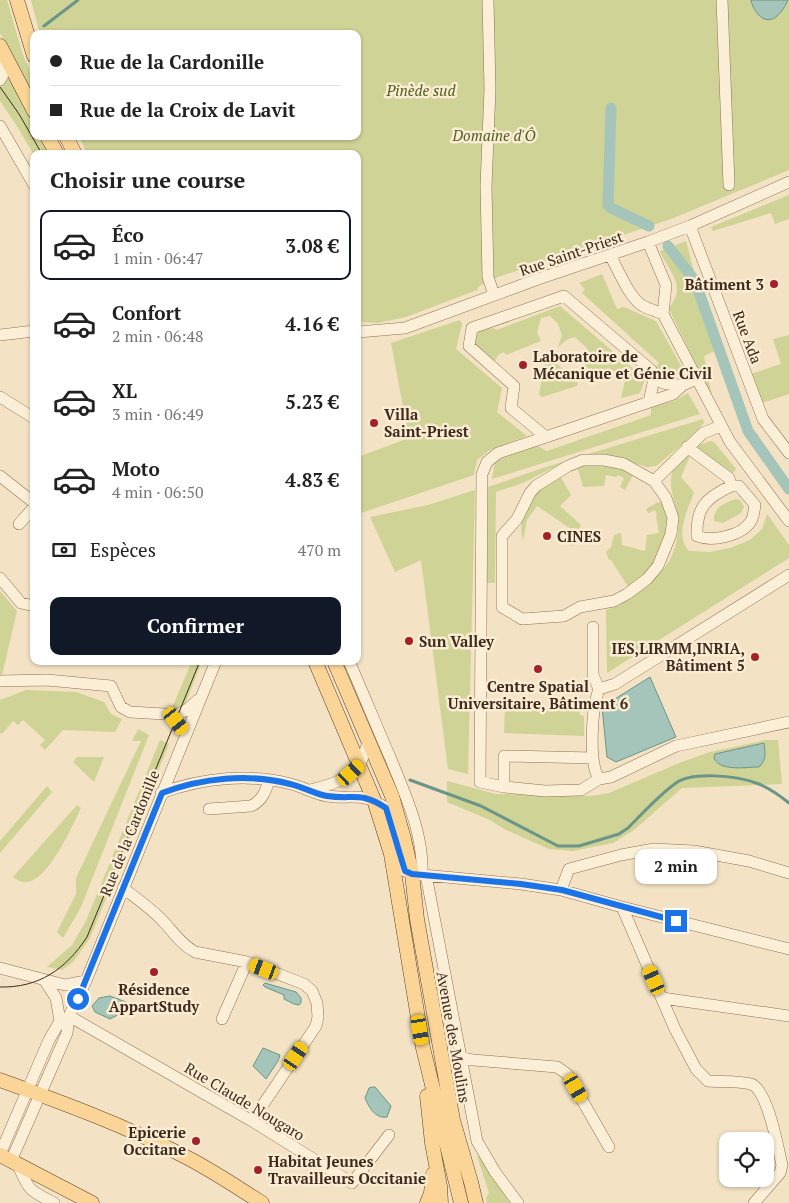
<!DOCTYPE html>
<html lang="fr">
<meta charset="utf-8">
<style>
:root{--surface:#fff;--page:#f6f6f6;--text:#222;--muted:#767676;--line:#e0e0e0;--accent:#111827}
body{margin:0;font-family:"PT Serif",serif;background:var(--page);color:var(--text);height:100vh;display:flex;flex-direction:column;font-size:19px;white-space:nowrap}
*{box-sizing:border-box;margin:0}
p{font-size:16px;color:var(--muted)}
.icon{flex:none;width:28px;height:28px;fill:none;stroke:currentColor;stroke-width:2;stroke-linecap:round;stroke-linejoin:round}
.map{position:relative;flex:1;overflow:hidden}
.sheet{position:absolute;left:30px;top:150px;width:331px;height:515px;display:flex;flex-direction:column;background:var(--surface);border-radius:10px;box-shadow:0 1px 4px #0004}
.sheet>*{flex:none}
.banner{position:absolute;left:30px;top:30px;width:331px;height:110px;border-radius:10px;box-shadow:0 1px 4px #0004;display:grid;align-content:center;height:110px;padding:0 20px;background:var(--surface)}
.controls{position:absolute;left:719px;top:1132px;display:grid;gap:10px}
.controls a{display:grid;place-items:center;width:55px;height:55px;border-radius:10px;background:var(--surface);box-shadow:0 1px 4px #0004;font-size:25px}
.end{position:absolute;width:22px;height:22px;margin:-11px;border:6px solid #1a73e8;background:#fff;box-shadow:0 0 0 2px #fff}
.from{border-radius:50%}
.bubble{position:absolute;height:35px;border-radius:10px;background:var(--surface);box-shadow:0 1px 4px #0004;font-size:16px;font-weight:800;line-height:35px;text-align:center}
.car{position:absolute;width:15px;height:30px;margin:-15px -8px;border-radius:6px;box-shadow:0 0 4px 1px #0007;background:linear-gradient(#f5c518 24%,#345 0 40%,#f5c518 0 76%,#345 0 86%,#f5c518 0)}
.banner b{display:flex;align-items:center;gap:18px;height:48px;font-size:19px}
.banner b+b{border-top:1px solid var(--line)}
.banner i{width:12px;height:12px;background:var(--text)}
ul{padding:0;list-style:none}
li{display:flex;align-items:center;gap:15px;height:70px;margin:0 10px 8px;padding:0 10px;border:2px solid transparent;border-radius:10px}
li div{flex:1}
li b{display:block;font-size:19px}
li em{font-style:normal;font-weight:800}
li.active{border-color:var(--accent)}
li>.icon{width:45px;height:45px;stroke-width:1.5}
h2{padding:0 20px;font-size:22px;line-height:60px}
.pay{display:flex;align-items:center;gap:12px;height:55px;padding:0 20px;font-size:19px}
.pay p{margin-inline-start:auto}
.action{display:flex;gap:10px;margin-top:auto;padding:10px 20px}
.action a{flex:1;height:58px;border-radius:10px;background:var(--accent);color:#fff;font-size:20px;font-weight:800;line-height:58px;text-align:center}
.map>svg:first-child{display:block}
</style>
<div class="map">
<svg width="789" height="1203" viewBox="0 0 789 1203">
<rect width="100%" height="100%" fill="#f3e2c3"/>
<path fill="#cfd395" d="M0 0H7L22 52 34 81V97L0 33Z
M31 0H789V170L671 219 498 277 479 286 477 290 406 317 378 323 358 322V154H87L79 136H358V34H40Z
M9 79 13 80 34 120V136H43L53 154 34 155 15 123 0 101V88L5 81Z
M789 195V219L775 224 771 213 713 231 711 227Z
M686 241 715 351 704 356 712 397 669 309C671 305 675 300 676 295 681 280 665 265 660 251Z
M602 274 617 309 624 307 656 321 684 371C673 378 670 379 658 375L656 367 659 363 582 293 585 289 579 283Z
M560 306 645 379 640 393 621 398 625 381 612 370 595 375 580 361 585 356 587 348 575 337 568 339 558 347 562 335 558 324 550 316 541 318 537 332 541 341 506 355 504 352 499 354 494 362 474 345 478 331 493 328 497 330Z
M460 320 462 324 456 349 502 388 497 412 527 436 490 450 477 460 474 475 358 514V457L409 438 391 343Z
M789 335V394L762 403 751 374 781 364 773 339Z
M548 348 552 350 550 358 578 382 577 386 542 397 539 394Z
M688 393 700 414 492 479 495 461 536 445 547 451 651 415V407L674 401Z
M703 419 704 423 684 443 656 466 647 467 618 458 582 457 550 469 523 483 496 492 495 583H487L488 487 549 466Z
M711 441 715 443 736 469 733 473 697 448 699 445Z
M687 453 690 456 681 477 694 492C688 510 674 535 689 551L710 552 730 548 750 540 762 529 767 514 789 545V558L607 673 606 610 621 605V602C641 589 664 576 673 553 677 543 679 530 678 519 676 502 666 484 674 467 676 462 683 457 687 453Z
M583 464H602L634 473 625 490 620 487 624 478 618 475 616 477 606 475 604 486 583 487 578 469 560 476 571 495 560 506 581 525 578 531 577 541 572 546 567 542 571 529 537 506 527 520 523 541C513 497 550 480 583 464Z
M475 490 468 774 448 769 421 560 395 572 370 517 428 505Z
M736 499 740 500 744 507 741 513 723 523 714 521C713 507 725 503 736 499Z
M660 501C662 505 667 510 668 515 669 521 667 529 665 534 659 560 649 572 629 588L611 560H609L606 552 611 547 614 535 621 533 622 545 645 551 647 535 659 533 656 516 657 515 655 510 648 513 646 509Z
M0 591 17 611 2 675H0Z
M192 661H202L184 707 172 708Z
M26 690 76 692 104 702 111 714 122 719 115 732 63 730 45 750 40 745 45 740 23 720 18 725 13 721 2 734 0 733V700Z
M525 707 580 708V715L584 716V736L504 733 505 711H524Z
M138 729 149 735 81 907 63 938 57 932 76 894V878L141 741H132Z
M160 740 169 744 90 938 73 962 62 970 47 967 72 945 86 921Z
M766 740H778L782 784 682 788 634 830 613 843 573 851 549 849 504 829 490 820 447 802V781L496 794 591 796 609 793 679 763 710 752Z
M77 757H104L94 782 73 762Z
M47 786 52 792 0 853V841Z
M77 805 81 808C73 824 47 885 24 882 20 882 16 879 13 877Z
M478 1155 510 1203H487L486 1198 489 1193 477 1156Z"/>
<path fill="#a5c5ba" stroke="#6b9588" d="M751 0H788C786 5 781 13 777 16 765 27 753 11 751 0Z
M650 677 676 737 616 762 607 757 602 707Z
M764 743C765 753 767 759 759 767 746 767 720 772 714 758L715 754Z
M265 983 296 992 301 998V1003L299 1005 294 1004 284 999V995L265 987 263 985Z
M110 996 134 1005 137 1008 129 1009 110 1019 95 1012 92 1006 99 998Z
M263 1048 280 1055 278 1061 266 1079 253 1066Z
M372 1087H375L391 1106 387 1117C375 1119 369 1107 365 1098L369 1088Z"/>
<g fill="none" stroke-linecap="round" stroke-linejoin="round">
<path stroke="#6b9588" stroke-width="3" d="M44 26 78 0
M410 780 481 806 558 846H579L619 834 628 828C643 813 659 795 676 783 692 771 737 776 756 783 768 787 779 795 789 803"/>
<path stroke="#a5c5ba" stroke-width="11" d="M611 108 608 205 611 208 649 226
M668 246 695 281 748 431 789 489"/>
<defs>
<path id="minor" d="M488 0 490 89 486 186 488 277 494 295
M722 0 729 185
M0 60 4 73 0 80
M0 126 34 185
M690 226 763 419 789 453
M648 242 666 285 663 314 730 442 789 521
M610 255C618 269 629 298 643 306 649 309 656 311 663 314
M358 332 405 328 538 279 648 242 690 226 789 182
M0 335 34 331
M683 385C667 384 658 386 651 370L564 296 472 328 469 346 514 386 511 408 546 437 673 394 683 385 696 379
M0 397 34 418
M649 402 654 379
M687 447 729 478 731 486
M583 460H604L624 464 654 481 666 498 673 518 671 534 658 566 647 579 627 594 614 601 580 607 564 616 522 619 502 607V536L517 519 530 493 536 486 568 466Z
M0 476 33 502 34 507 19 524
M654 481 703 433 721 426
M731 486H739L755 505C754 510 754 516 751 521 742 536 712 542 697 536 696 507 706 498 731 486Z
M0 578 21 603 34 606
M593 627V675L599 689
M349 661C363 693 376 725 390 757 405 794 424 834 422 875
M0 681 47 680 111 686 121 707 130 712 165 714 173 716 186 732
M173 716 185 711 198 700
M593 758 504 756V787L545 791 581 790 599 779 611 777 676 746 789 722
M599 779C588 761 592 708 599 689L615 684 789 575
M504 787 480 782 482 474 487 462 498 453 546 437
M310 790C327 786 349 780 359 765 363 758 366 749 368 742
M161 793C202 778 248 773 291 784 303 787 315 794 327 796 354 800 360 791 386 808L405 871 412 874 521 884 561 890 622 907 789 949
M209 809 251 806C262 801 266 791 269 780
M426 875 477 1141 495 1172 518 1203
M123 888C136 898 149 907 161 919 172 930 180 944 195 952L247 962 304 984 312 991 317 1003 318 1017 316 1026 252 1121
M561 890 569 869 621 855 654 849 694 851 749 861 789 873
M622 907 675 1029 696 1069 708 1081C721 1082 739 1081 751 1084 768 1090 778 1148 782 1165L780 1173 754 1203
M0 968 65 985 86 981
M45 981 56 998 60 1021
M662 998 789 1016
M69 1016 252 1121 352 1183 389 1135
M222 1019 247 962
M460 1057 473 1060 557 1067 567 1074 609 1147
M0 1154 49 1040 60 1021 69 1016
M11 1161 67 1033 69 1016 86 981 216 661
M18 1165C29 1191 29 1190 54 1203"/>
<path id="major" d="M17 0 34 56
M0 46 34 111
M47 136 57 154
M66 136 75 154
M315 661 374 800 391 854 423 1048 461 1203
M334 661 392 796 404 839 412 874 417 919 453 1120 471 1182 476 1203
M0 1080C61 1102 123 1125 180 1154 209 1168 235 1186 262 1203
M427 1096 432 1143 440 1186 441 1203
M0 1155 92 1203
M427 1203 431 1193 433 1174"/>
</defs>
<use href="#minor" stroke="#907257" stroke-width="12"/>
<use href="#major" stroke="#5d402c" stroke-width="15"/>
<use href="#minor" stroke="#fcefd7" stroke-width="11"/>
<use href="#major" stroke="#fad597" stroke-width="14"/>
<path stroke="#3e2b1d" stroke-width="1" d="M0 87 19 114 42 154
M0 987C39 988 66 969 87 937L200 661"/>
</g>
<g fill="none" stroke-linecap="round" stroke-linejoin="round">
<path stroke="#1a73e8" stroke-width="6" d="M78 999 162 793C202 778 248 773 290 784 303 787 315 794 327 796 354 800 360 791 386 808L405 871 412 874 521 884 562 890 676 921"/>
</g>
<g fill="#a62029" stroke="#f9ecd3" stroke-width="2">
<circle cx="774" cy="284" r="5"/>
<circle cx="523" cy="365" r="5"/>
<circle cx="374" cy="423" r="5"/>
<circle cx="547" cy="536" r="5"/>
<circle cx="409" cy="641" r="5"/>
<circle cx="755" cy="657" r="5"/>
<circle cx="538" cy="669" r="5"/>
<circle cx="154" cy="972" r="5"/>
<circle cx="196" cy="1141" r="5"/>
<circle cx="258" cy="1170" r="5"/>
</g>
<g text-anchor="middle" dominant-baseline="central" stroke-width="5" stroke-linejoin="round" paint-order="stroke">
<g font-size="15" font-style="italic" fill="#515d21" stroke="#f9ecd3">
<text x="421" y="90">Pinède sud</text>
<text x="494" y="135">Domaine d'Ô</text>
</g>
<g font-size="15" fill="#3e2b1d" stroke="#f9ecd3">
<text transform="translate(571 253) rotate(-19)">Rue Saint-Priest</text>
<text transform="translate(748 337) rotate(69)">Rue Ada</text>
<text transform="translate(129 833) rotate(-68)">Rue de la Cardonille</text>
<text transform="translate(454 1037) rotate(80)">Avenue des Moulins</text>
<text transform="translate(245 1101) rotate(31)">Rue Claude Nougaro</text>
</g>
<g font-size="15" font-weight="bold" fill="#3e2b1d" stroke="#f9ecd3" text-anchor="start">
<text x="764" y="284" text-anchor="end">Bâtiment 3</text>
<text x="533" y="356">Laboratoire de<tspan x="533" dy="17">Mécanique et Génie Civil</tspan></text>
<text x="384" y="414">Villa<tspan x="384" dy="17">Saint-Priest</tspan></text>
<text x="557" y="536">CINES</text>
<text x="419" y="641">Sun Valley</text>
<text x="745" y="648" text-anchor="end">IES,LIRMM,INRIA,<tspan x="745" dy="17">Bâtiment 5</tspan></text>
<text x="538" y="686" text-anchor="middle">Centre Spatial<tspan x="538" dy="17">Universitaire, Bâtiment 6</tspan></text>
<text x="154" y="989" text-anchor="middle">Résidence<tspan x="154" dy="17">AppartStudy</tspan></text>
<text x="186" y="1132" text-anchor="end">Epicerie<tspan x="186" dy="17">Occitane</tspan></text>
<text x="268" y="1161">Habitat Jeunes<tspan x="268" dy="17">Travailleurs Occitanie</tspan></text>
</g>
</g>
</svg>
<div class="controls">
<a><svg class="icon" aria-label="locate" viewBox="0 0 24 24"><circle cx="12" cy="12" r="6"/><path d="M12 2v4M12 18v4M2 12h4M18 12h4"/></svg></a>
</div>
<i class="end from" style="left:78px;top:999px"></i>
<i class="end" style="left:676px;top:921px"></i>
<div class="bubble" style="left:635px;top:849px;width:82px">2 min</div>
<i class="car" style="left:176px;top:721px;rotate:142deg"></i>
<i class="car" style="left:351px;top:773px;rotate:48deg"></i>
<i class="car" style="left:264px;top:969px;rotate:291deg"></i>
<i class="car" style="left:654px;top:980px;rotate:336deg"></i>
<i class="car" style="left:420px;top:1030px;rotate:171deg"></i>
<i class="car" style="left:296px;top:1056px;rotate:34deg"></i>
<i class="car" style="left:576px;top:1088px;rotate:150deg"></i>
<div class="banner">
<b><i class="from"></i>Rue de la Cardonille</b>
<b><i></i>Rue de la Croix de Lavit</b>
</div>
<section class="sheet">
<h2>Choisir une course</h2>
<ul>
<li class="active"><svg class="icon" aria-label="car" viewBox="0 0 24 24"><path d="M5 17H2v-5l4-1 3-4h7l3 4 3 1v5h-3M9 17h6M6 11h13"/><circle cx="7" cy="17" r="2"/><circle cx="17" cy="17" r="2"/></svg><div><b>Éco</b><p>1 min · 06:47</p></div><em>3.08 €</em></li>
<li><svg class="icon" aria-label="car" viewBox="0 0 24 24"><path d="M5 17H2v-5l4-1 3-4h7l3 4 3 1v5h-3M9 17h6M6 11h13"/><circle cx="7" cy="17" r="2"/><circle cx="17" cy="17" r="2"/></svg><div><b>Confort</b><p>2 min · 06:48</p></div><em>4.16 €</em></li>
<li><svg class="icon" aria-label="car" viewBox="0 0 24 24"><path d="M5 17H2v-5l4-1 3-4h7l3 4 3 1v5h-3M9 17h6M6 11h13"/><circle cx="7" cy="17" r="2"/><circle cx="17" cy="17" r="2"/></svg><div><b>XL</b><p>3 min · 06:49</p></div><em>5.23 €</em></li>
<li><svg class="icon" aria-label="car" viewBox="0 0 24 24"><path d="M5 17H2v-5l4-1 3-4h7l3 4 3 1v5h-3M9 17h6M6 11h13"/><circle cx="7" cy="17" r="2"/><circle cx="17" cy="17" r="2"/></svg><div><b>Moto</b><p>4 min · 06:50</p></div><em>4.83 €</em></li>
</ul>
<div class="pay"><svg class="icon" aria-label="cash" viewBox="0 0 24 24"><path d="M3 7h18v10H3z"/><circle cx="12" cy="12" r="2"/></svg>Espèces<p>470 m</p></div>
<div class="action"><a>Confirmer</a></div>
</section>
</div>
